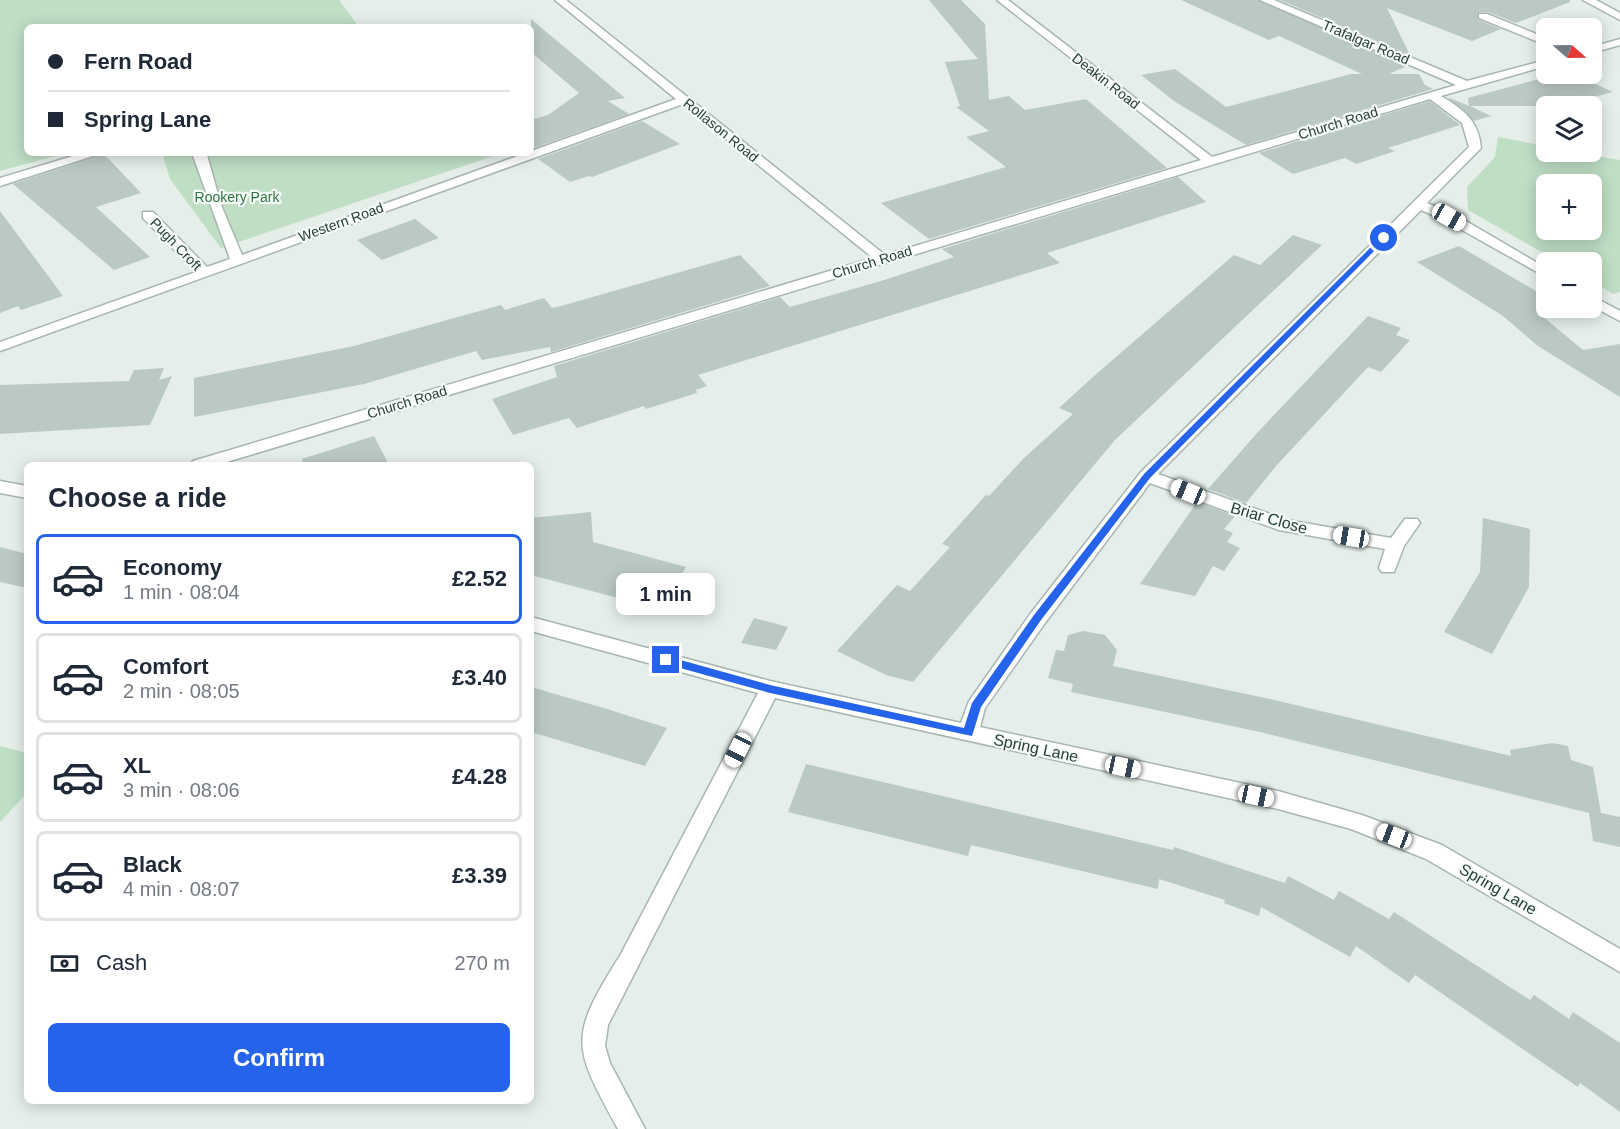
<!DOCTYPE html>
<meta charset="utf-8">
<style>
:root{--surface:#fff;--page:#f6f6f7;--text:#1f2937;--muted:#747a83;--line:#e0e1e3;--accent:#2563eb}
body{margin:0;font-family:Helvetica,sans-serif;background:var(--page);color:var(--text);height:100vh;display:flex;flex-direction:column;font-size:22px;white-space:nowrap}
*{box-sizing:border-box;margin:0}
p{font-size:20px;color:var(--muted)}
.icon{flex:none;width:33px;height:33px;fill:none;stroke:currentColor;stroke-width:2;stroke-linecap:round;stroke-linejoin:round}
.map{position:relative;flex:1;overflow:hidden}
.side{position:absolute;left:24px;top:462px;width:510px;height:642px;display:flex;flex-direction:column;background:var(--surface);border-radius:9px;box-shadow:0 3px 15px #0003}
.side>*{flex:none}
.banner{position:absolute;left:24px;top:24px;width:510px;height:132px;border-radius:9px;box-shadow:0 3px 15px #0003;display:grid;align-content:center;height:132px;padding:0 24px;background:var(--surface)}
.needle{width:39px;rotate:110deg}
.tools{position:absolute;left:1536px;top:18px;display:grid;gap:12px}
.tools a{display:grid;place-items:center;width:66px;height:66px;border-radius:9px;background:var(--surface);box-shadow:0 3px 15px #0003;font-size:30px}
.end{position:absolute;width:27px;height:27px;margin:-14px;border:8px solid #2563eb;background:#fff;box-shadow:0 0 0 3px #fff}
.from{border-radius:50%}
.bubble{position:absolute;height:42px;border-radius:9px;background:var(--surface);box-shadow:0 3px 15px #0003;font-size:20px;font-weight:800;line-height:42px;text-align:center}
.car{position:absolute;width:18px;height:36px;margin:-18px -9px;border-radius:8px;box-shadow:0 0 4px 2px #0007;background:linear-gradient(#fff 24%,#345 0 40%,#fff 0 76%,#345 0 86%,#fff 0)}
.banner b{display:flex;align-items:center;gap:21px;height:57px;font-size:22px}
.banner b+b{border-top:2px solid var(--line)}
.banner i{width:15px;height:15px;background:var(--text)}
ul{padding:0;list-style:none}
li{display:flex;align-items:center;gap:18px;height:90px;margin:0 12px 9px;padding:0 12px;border:3px solid var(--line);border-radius:9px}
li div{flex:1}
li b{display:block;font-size:22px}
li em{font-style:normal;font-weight:800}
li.current{border-color:var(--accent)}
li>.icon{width:54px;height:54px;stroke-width:1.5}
h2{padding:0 24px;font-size:27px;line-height:72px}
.pay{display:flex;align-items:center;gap:15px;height:66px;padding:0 24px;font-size:22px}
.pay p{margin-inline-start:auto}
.button{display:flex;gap:12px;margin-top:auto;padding:12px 24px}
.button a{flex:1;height:69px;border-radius:9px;background:var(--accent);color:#fff;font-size:24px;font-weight:800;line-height:69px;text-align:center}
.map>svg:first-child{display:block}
</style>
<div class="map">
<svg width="1620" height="1129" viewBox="0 0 1620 1129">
<rect width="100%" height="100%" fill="#e5eee9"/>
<path fill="#bfdec4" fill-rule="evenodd" d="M0 0H339L359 27H27V153H66L0 171Z
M1498 137 1546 146V152H1573L1620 160V292L1613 294 1592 281V262H1559L1468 210 1467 187 1495 157ZM1592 184V230H1546V184Z
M162 153H494L496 155 221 248 170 179Z
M0 746 27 753V793L0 822Z"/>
<path fill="#bac9c2" d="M929 0H961L985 24 989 100 1009 96 1025 110 1086 99 1167 168 929 239 881 203 1006 167 966 137 989 131 956 107 960 106 945 62 978 59Z
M1181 0H1258L1407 66 1389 74H1419L1425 85 1433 89 1246 145 1174 101 1141 75 1175 69 1226 107 1351 74H1362L1279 36 1269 40Z
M1280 0H1570V2L1516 23 1488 12H1479L1478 20 1501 29 1472 41 1387 8 1410 55Z
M531 19 625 98 608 101 629 114 531 149V120L548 115 579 93 531 52Z
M1558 74H1574L1613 92 1558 106H1470L1491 116 1474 121 1447 97 1469 106 1468 98Z
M1430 101 1460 125 1388 148 1395 151 1356 164 1345 158 1293 174 1259 153Z
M642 121 680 144 592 177 589 176 570 182 538 159Z
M104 154 141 193 96 207 150 257 114 270 13 184Z
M1178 177 1206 202 1047 253 1060 263 698 375 707 386 696 390 697 393 646 409 644 406 577 428 569 418 513 435 492 399 557 377 554 366 780 297 790 307 881 281 954 257 942 249Z
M0 211 63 296 21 310 18 306 0 313Z
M415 219 439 238 382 260 357 240Z
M1293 235 1322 245 1115 440 913 682 886 675 837 651 897 585 910 591 950 547 942 544 986 495 989 496 1024 458 1073 414 1059 408 1094 376 1234 255 1260 265Z
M1459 246 1546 297V308H1560L1541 315 1583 350 1620 344V397L1538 346 1503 316 1417 262Z
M740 255 770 286 551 352 550 347 482 360 476 351 364 384 194 417V378L354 346 501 305 505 310 544 298 552 308 561 306Z
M1368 316 1401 328 1396 335 1410 340 1381 372 1368 367 1276 466 1246 503 1208 489 1257 433Z
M164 368 159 380 172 376 150 425 0 434V385L129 381 134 370Z
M374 436 389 465H303L302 459Z
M1197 502 1235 516 1224 529 1233 533 1227 542 1240 548 1224 571 1213 566 1195 596 1140 584Z
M591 512 593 542 686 567 678 580 689 583 671 612 531 575V518Z
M1483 518 1530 529 1529 587 1492 654 1444 632 1480 572Z
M0 547 27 554V588L0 582Z
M754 618 788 627 776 650 741 643Z
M1083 631 1105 635 1117 650 1113 666 1270 699 1511 756 1510 750 1552 743 1568 746 1571 760 1593 767 1601 813 1620 817V847L1593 841 1589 813 1260 732 1071 692 1073 684 1048 678 1056 650 1064 651 1068 635Z
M531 687 607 709 667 728 645 766 531 732Z
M806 764 1173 850 1174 847 1285 883 1288 876 1334 900 1339 891 1389 919 1394 912 1530 1000 1534 995 1569 1019 1573 1012 1620 1043V1112L1580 1083 1578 1087 1415 975 1409 983 1356 946 1350 957 1261 907 1259 916 1224 903 1225 900 1159 879 1158 889 971 845 968 856 788 812Z"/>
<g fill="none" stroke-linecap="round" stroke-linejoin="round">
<defs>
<path id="minor" d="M555 0H566L885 255 1201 160 997 0H1008L1212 157 1456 85 1260 0H1274L1467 81 1546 60V66L1441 96C1463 109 1479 121 1481 148L1427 203 1454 214 1546 268V277L1444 220 1421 210 1158 474 1287 520 1391 538 1405 519H1417L1420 523 1404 546 1394 572H1382L1379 568 1385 549 1279 530 1150 483 1045 623 985 708 980 727 1278 791 1362 815 1442 845 1620 949V972L1426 859 1351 829 1278 809 775 698 608 1025 605 1046 610 1063 645 1129H618C572 1045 568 1038 621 954L758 693 531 631V617L770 681 961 723 969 701 1031 613 1141 472 1469 147 1462 123 1430 99 217 465H191L193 461 873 258 683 104 0 351V342L196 272 143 218V212H153L207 267 230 259 192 153 207 155 221 205 242 255 676 99Z
M1583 0H1596L1620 13V20Z
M1479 14H1487L1546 38V45L1479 18Z
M1620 39V45L1592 53V47Z
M83 153H102L0 186V178Z
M1592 296 1620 311V321L1592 306Z
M0 481 27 486V498L0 493Z"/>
</defs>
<use href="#minor" stroke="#a8b6af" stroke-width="3"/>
<use href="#minor" fill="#fff" fill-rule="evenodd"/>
</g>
<path fill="#2563eb" d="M1381 237 1387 238 1150 478 1041 620 981 707 972 736 770 693 662 663V658L666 656 770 685 964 728 972 703 1034 615 1144 474Z"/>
<g text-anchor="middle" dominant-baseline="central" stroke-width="4.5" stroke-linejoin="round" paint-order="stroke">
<g font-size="14" fill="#253f35" stroke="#f6faf8">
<text transform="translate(1366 42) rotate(23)">Trafalgar Road</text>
<text transform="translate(1106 81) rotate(38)">Deakin Road</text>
<text transform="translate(1338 123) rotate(-17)">Church Road</text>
<text transform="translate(721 130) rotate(39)">Rollason Road</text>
<text transform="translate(341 222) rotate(-20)">Western Road</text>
<text transform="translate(176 244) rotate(46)">Pugh Croft</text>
<text transform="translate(872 262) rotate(-17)">Church Road</text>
<text transform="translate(407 402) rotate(-17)">Church Road</text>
</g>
<g font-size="14" fill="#307543" stroke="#f6faf8">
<text x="237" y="197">Rookery Park</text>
</g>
<g font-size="16" fill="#253f35" stroke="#f6faf8">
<text transform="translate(1269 518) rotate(16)">Briar Close</text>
<text transform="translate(1036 748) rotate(12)">Spring Lane</text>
<text transform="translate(1498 889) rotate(30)">Spring Lane</text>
</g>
</g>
</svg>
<div class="tools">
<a><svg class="needle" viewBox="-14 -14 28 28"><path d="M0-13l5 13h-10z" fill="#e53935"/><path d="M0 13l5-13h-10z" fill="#747a83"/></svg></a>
<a><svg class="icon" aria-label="layers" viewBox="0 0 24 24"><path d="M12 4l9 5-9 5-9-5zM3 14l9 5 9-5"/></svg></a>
<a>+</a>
<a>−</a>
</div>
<i class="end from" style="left:1384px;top:238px"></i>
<i class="end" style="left:666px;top:660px"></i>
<div class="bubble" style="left:616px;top:573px;width:99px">1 min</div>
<i class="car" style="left:1449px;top:217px;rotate:119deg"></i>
<i class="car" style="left:1188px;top:492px;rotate:292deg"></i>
<i class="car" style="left:1351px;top:537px;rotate:280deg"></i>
<i class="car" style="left:738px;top:750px;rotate:207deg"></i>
<i class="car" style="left:1123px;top:767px;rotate:102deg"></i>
<i class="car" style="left:1256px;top:796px;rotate:102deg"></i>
<i class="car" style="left:1394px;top:836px;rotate:291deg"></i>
<div class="banner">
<b><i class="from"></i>Fern Road</b>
<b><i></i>Spring Lane</b>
</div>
<section class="side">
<h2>Choose a ride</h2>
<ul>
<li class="current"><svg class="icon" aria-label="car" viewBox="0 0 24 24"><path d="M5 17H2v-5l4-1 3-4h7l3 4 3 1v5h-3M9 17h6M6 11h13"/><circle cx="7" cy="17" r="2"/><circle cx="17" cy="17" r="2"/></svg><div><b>Economy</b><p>1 min · 08:04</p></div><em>£2.52</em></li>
<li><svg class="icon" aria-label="car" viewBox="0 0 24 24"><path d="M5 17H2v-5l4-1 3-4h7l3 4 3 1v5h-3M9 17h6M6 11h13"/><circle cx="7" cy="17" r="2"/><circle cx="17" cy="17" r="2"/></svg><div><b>Comfort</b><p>2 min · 08:05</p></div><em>£3.40</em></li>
<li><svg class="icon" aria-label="car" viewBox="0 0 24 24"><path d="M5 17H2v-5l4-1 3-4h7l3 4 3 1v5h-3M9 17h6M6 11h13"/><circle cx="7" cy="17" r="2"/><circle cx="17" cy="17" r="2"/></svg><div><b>XL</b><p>3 min · 08:06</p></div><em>£4.28</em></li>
<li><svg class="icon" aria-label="car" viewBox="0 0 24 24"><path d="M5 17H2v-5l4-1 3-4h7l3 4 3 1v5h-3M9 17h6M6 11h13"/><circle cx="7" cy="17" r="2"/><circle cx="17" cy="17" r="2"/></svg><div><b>Black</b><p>4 min · 08:07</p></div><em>£3.39</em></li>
</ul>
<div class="pay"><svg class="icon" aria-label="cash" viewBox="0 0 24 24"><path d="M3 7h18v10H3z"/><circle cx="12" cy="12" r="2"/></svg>Cash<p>270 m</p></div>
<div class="button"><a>Confirm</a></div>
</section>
</div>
